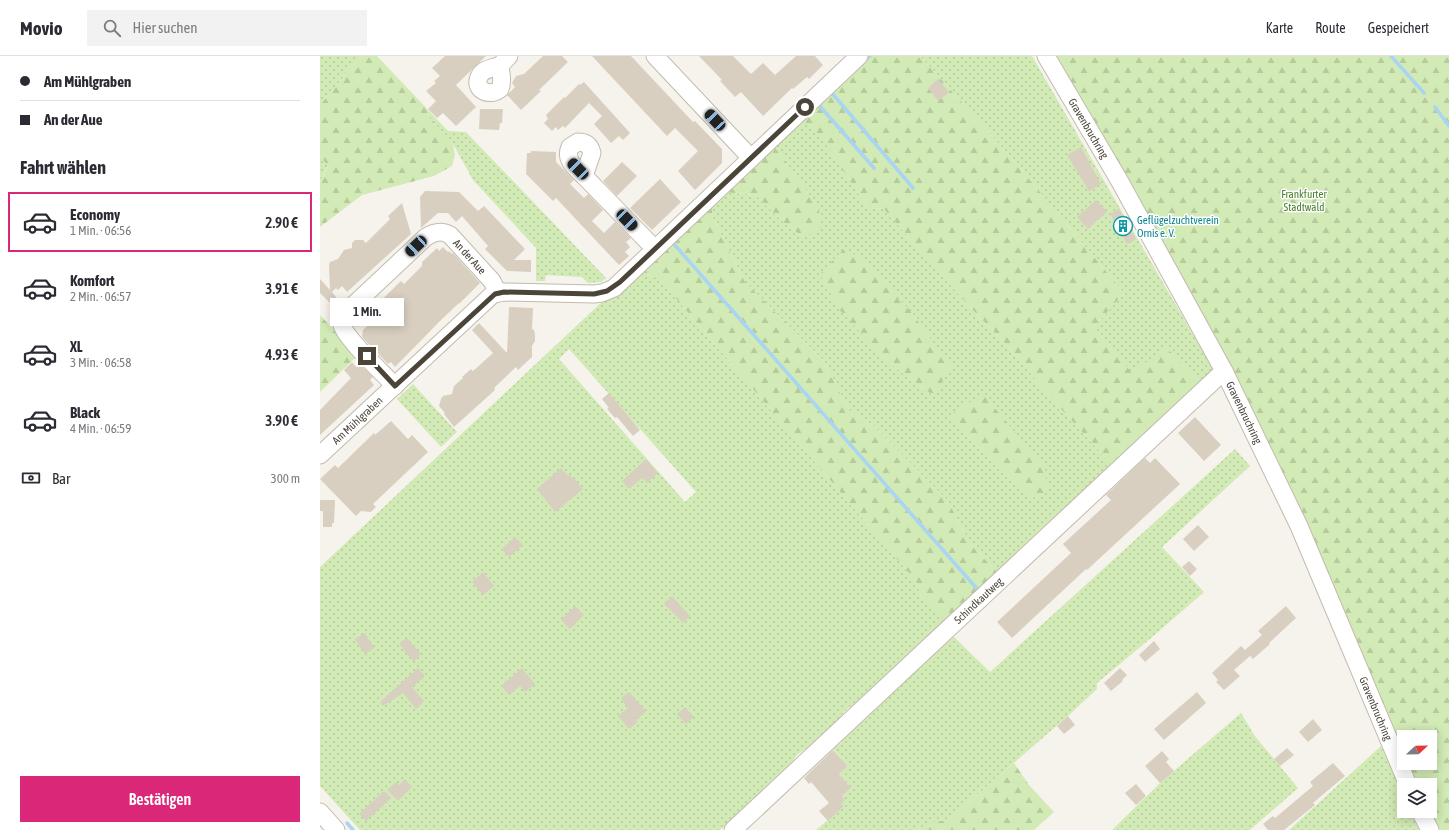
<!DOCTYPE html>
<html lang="de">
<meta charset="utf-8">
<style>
:root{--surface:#fff;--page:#f2f2f3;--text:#2b2b33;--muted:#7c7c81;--line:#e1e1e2;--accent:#db2777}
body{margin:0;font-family:"Asap Condensed",sans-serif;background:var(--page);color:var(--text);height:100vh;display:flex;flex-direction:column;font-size:15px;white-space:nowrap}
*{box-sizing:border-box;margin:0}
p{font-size:13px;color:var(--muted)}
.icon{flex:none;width:22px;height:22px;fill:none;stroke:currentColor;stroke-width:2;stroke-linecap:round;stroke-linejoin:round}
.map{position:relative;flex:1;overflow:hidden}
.side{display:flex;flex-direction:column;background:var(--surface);width:320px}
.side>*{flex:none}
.hud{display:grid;align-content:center;height:88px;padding:0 20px;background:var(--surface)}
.needle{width:26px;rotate:68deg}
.tools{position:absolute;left:1077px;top:674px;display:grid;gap:8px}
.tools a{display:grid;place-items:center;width:40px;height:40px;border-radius:0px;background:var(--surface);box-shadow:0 2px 10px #0003;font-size:20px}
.end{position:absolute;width:18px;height:18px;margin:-9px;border:5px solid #4b4439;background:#fff;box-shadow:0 0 0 2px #fff}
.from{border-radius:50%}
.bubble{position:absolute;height:28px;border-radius:0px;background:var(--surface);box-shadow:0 2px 10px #0003;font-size:13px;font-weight:600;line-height:28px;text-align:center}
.car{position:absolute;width:12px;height:24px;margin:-12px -6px;border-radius:5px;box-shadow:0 0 3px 1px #0007;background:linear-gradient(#222 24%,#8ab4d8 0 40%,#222 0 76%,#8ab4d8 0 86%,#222 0)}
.hud b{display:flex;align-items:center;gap:14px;height:38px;font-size:15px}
.hud b+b{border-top:1px solid var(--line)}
.hud i{width:10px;height:10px;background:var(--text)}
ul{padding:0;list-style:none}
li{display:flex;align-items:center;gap:12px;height:60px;margin:0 8px 6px;padding:0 12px;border:2px solid transparent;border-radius:0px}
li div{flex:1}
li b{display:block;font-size:15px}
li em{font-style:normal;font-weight:600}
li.selected{border-color:var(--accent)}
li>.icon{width:36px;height:36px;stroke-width:1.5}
h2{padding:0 20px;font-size:18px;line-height:48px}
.pay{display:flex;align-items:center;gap:10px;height:44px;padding:0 20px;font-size:15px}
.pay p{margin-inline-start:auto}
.action{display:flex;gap:8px;margin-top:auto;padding:8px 20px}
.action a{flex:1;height:46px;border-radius:0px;background:var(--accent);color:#fff;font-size:16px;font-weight:600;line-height:46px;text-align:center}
header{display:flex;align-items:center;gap:24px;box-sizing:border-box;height:56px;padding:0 20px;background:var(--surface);border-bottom:1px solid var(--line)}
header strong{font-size:19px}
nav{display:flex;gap:22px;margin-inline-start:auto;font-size:14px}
.search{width:280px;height:36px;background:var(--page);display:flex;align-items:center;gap:10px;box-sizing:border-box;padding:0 14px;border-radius:0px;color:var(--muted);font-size:15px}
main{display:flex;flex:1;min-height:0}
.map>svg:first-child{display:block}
</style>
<header>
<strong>Movio</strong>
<div class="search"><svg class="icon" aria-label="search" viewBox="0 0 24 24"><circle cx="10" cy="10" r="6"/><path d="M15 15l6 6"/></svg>Hier suchen</div>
<nav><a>Karte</a><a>Route</a><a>Gespeichert</a></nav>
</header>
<main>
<section class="side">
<div class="hud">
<b><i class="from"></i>Am Mühlgraben</b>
<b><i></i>An der Aue</b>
</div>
<h2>Fahrt wählen</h2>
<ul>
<li class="selected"><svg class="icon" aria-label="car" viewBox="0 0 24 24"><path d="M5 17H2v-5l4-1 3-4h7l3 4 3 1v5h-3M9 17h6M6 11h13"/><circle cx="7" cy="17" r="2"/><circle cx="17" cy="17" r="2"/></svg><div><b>Economy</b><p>1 Min. · 06:56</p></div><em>2.90 €</em></li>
<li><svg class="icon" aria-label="car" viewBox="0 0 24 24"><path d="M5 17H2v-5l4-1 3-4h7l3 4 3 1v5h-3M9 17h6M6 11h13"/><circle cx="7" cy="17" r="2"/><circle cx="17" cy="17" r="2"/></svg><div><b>Komfort</b><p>2 Min. · 06:57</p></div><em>3.91 €</em></li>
<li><svg class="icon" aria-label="car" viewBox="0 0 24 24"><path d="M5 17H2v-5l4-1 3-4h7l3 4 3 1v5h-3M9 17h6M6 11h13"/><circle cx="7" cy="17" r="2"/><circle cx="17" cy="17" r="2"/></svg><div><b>XL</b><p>3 Min. · 06:58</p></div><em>4.93 €</em></li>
<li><svg class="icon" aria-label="car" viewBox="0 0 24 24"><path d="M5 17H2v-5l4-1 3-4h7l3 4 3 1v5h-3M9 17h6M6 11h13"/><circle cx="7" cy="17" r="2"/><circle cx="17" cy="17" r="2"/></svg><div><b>Black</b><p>4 Min. · 06:59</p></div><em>3.90 €</em></li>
</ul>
<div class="pay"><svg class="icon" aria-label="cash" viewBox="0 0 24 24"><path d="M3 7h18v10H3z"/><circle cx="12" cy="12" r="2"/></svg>Bar<p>300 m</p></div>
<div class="action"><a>Bestätigen</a></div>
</section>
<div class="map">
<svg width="1129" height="774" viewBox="0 0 1129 774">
<defs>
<pattern id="green-dots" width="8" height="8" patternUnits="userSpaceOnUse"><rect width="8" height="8" fill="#d2eab5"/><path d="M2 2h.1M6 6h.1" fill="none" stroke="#b6ca9c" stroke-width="1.8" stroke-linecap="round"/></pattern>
<pattern id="forest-firs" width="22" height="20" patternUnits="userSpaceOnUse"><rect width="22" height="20" fill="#d2eab5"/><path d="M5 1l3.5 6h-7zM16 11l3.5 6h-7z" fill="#b6ca9c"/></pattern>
</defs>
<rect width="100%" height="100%" fill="#f6f3ec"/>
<path fill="url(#green-dots)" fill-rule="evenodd" d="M0 0H41L0 49Z
M600 0H712L894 315 880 327 846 292 812 318 774 271 804 237 690 100Z
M110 56 128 75 146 76 286 222 281 226 268 227 262 221 226 219 225 225H216V192L153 124 133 88 107 59Z
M481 63 501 80 548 152 564 153 650 251 698 301 722 332 794 411 679 518 650 488 628 445 554 370 530 355 503 304 425 226 392 160V146L403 136 436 139 461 164 484 182 499 152 453 89ZM592 257 611 284 613 339 588 322 559 297ZM628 360 715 442 690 424Z
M0 100 8 109 0 126Z
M320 214 343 227 595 524 603 545 634 560 550 635 526 654 504 680 477 699 462 720 448 730 433 745 400 774H40L0 730V511L287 241ZM249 293 376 436 365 446 239 303Z
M93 328 137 376 121 391 77 343Z
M915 393 930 410 842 491 884 536C849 567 813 597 777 627V633L748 660 627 765 599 772 597 774H496L524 750 521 747 525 744 522 740 531 732 519 718 528 710 513 693 522 686 519 681 630 577 670 616Z
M921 657 934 679 978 732 930 774H792L840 727Z
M1061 690 1084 742V755H1090L1099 774H969Z"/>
<path fill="url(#forest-firs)" d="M41 0H57L110 56 107 59 133 88 135 99 132 110 114 120 42 139 0 171V126L8 110 0 100V49Z
M547 0H600L690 100 804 237 774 271 812 317 846 291 880 327 794 411 722 332 698 301 650 251 564 153 548 152 501 81 481 63Z
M733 0H1129V774H1120L1110 755V729H1097L1086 707H1110V681H1084V703L918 331 861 220Z
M453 89 499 152 500 172 484 182 461 164 436 139 403 136Z
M392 146V160L425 226 503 304 530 355 554 370 628 445 650 488 679 518 634 560 624 564 603 545 595 524 343 227 320 214Z
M524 193 543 203 592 257 611 284 633 309 613 339 588 322 559 297 518 252 500 218Z
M0 259 38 299 0 336Z
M663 338 723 410 729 434 715 442 690 424 628 360Z
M694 707 709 729 734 756 714 774H597L609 766 627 765Z"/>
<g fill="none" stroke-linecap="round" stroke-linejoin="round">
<path stroke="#a9d4f2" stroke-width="3.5" d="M1071 0 1104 37
M544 5 550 0
M511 36 593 132
M498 48 554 112
M1115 51 1129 70
M356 184 353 187 659 535
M27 767 33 774"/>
</g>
<path fill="#d8cfc1" d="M125 0H166L136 29 156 51 136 70 123 57 117 62 108 53 116 45 106 35 116 27 114 25 120 20 112 12Z
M223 0H242L248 6 219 34 221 35 201 54 187 39 195 31 192 27 196 20 204 18Z
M272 0H311L373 66 375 65 402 93V107L375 134 358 115 378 95 355 72 347 80Z
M379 0H413L431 18 443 7 455 19 476 0H495L503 9 489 23 487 21 473 33 472 32 443 60 421 36 415 41 400 25 402 24Z
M618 23 629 36 618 45 608 32Z
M264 26 310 77 303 84 299 80 291 87 274 68 282 60 269 47 245 72 243 70 238 74 236 71 232 75 224 67 228 63 226 59 244 41 245 42 259 28 260 29Z
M160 53H183L182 67H180L179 74 159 73Z
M761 91 781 128 769 135 747 99Z
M211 95 236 96V106L254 124 250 128 264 142 268 138 283 154 272 165 284 177 295 166 311 182 306 186 310 191 305 196 309 200 299 209 236 142 233 145 206 118 207 97H211Z
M302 106 317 120 297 140 283 125Z
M340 123 361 146 332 174 310 152Z
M105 135 139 136 158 155 164 150 205 193 194 204H211V216L187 215 165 193 168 190 142 160 136 166 128 157H118L101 172 100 141Z
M776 144 787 156 768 173 757 161Z
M82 147 91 178 27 236 22 230 18 234 16 232 12 236 21 247 16 253 0 237V223L10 234 9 209 10 206 18 203 24 194 32 192V187L35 184H43L46 187 70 163 68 160Z
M799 153 816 183 807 188 790 158Z
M123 191 128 196 129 195 132 198 133 197 160 227 139 248V247L121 264 75 311 71 306 68 308 42 281 43 274 48 269 42 263 81 225 84 228 102 210V206L117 192 119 195Z
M189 251 213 252 212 273 214 274 215 279V285L212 290V301L198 314 196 311 174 332 175 334 134 371 124 358 125 357 119 350 121 343 123 340 132 338 134 330 143 322 142 321 151 313 153 315 173 297 152 274 159 267 187 297Z
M32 306 35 310 39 307 53 321 50 324 54 329 0 379V354L31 322 24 314Z
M289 337 320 374 313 380 297 361 295 362 287 353 289 352 282 343Z
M875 361 901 389 884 405 858 377Z
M71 365 88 383 92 379 108 396 53 448 56 451 51 456 41 455 36 460 0 423 15 409 18 412 54 377 55 379Z
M825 402 830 407 835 402 860 428 767 514 766 513 692 582 677 566 751 497 743 488 791 444 786 439Z
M326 403 338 417 327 427 322 422 309 433 302 425Z
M241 412 248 420 250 419 253 423 254 422 263 433 235 456 217 433Z
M0 444H15L14 467H12V471H3V455H0Z
M878 469 889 481 874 495 863 483Z
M195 481 203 489 189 501 182 493Z
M869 505 877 513 870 520 862 511Z
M163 516 174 530 163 539 152 526Z
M352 540 370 560 363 567 344 548Z
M255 550 264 559 250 573 241 564Z
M966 550 976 562 949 587 950 588 933 603 930 600 914 614 920 620 904 634 896 626 898 624 892 617 921 590 928 597 925 594 942 579 938 575Z
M45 577 54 592 45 598 35 583Z
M87 582 101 598 94 606 79 588Z
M834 585 840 593 825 606 819 599Z
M98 612 105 620 92 631 104 645 96 653 83 637 63 650 60 646Z
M202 612 215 628 205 636 200 630 189 639 181 630Z
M800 612 807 619 802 624 803 625 791 635 784 627Z
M309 636 326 655 316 664 318 666 309 673 298 660 308 652 301 642Z
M877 636 886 647 844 684 834 673Z
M365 651 374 661 366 668 357 658Z
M748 660 755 669 744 678 737 670Z
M993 663 1002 674 988 686 979 676Z
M967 692 974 699 960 710 954 703Z
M513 694 528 710 519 718 531 732 522 740 525 744 521 747 524 750 508 765 499 755 509 747 491 726 489 728 484 722Z
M842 695 849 703 846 706 854 715 840 727 825 710Z
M1013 707 1025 720 993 747 995 749 964 774H948L943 768 953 760 955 762 993 730 990 726Z
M85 723 92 731 78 745 67 734 76 726 79 729Z
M816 728 826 740 816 749 805 737Z
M64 735 71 742 46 765 39 758Z"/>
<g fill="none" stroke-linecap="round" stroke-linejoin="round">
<defs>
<g id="minor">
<path d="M335 0 431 102"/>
<path id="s1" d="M726 0 799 124 904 315 979 470 1088 729"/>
<path d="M180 9C180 17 184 24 180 33 171 41 153 35 159 21 163 12 172 13 180 9 183 7 186 3 189 0"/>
<path d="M258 86C265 86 270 89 272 97L264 120C256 112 244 104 250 91Z"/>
<path d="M264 120 335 193"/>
<path id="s2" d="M75 330C64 318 26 283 22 269 20 265 22 262 24 258L106 181C114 176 121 174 130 179L172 225 178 237"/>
<path id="s3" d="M0 399 172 239 178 237 184 236 274 238 282 237 294 232 539 0"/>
<path d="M1100 755 1110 774"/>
<path d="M0 756 16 774"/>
<path id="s4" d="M413 774 904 315"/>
</g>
</defs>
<use href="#minor" stroke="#c2bbae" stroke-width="19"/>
<use href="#minor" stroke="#fff" stroke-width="17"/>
</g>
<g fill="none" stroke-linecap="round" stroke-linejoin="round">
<path stroke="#4b4439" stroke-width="5" d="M47 300 75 330 175 238 184 236 274 238 287 235 300 226 485 51"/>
</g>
<defs>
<symbol id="building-ring" viewBox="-11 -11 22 22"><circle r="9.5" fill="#fff" stroke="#0f9aa8" stroke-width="1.5"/><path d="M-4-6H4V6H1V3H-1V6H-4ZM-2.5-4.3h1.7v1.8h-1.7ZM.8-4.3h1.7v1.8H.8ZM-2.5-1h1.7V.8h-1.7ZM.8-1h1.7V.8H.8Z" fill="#0f9aa8"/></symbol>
</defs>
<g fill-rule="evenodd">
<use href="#building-ring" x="792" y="159" width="22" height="22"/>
</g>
<g text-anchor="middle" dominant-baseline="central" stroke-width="3" stroke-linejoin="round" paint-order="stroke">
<g font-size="11" fill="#4b4439" stroke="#fff">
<text stroke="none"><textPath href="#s1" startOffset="84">Gravenbruchring</textPath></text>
<text stroke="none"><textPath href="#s2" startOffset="260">An der Aue</textPath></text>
<text stroke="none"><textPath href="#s1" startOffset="408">Gravenbruchring</textPath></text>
<text stroke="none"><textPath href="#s3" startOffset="51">Am Mühlgraben</textPath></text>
<text stroke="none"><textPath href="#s4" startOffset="336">Schindkautweg</textPath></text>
<text stroke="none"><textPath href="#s1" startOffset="732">Gravenbruchring</textPath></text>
</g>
<g font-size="11" fill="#4a7f2a" stroke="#fff">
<text x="984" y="138">Frankfurter<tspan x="984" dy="13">Stadtwald</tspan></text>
</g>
<g font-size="11" fill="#0d838f" stroke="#fff" text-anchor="start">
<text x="817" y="164">Geflügelzuchtverein<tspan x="817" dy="13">Ornis e. V.</tspan></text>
</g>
</g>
</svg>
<div class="tools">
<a><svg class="needle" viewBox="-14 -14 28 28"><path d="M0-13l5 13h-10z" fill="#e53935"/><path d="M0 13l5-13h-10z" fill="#7c7c81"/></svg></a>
<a><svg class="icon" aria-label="layers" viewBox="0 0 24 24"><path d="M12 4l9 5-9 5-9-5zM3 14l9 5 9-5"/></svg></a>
</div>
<i class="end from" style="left:485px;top:51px"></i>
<i class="end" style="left:47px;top:300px"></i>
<div class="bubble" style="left:10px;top:242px;width:74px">1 Min.</div>
<i class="car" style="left:395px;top:64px;rotate:317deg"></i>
<i class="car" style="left:258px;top:113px;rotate:315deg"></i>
<i class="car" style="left:307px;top:164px;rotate:136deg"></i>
<i class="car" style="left:96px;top:190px;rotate:227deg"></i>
</div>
</main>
